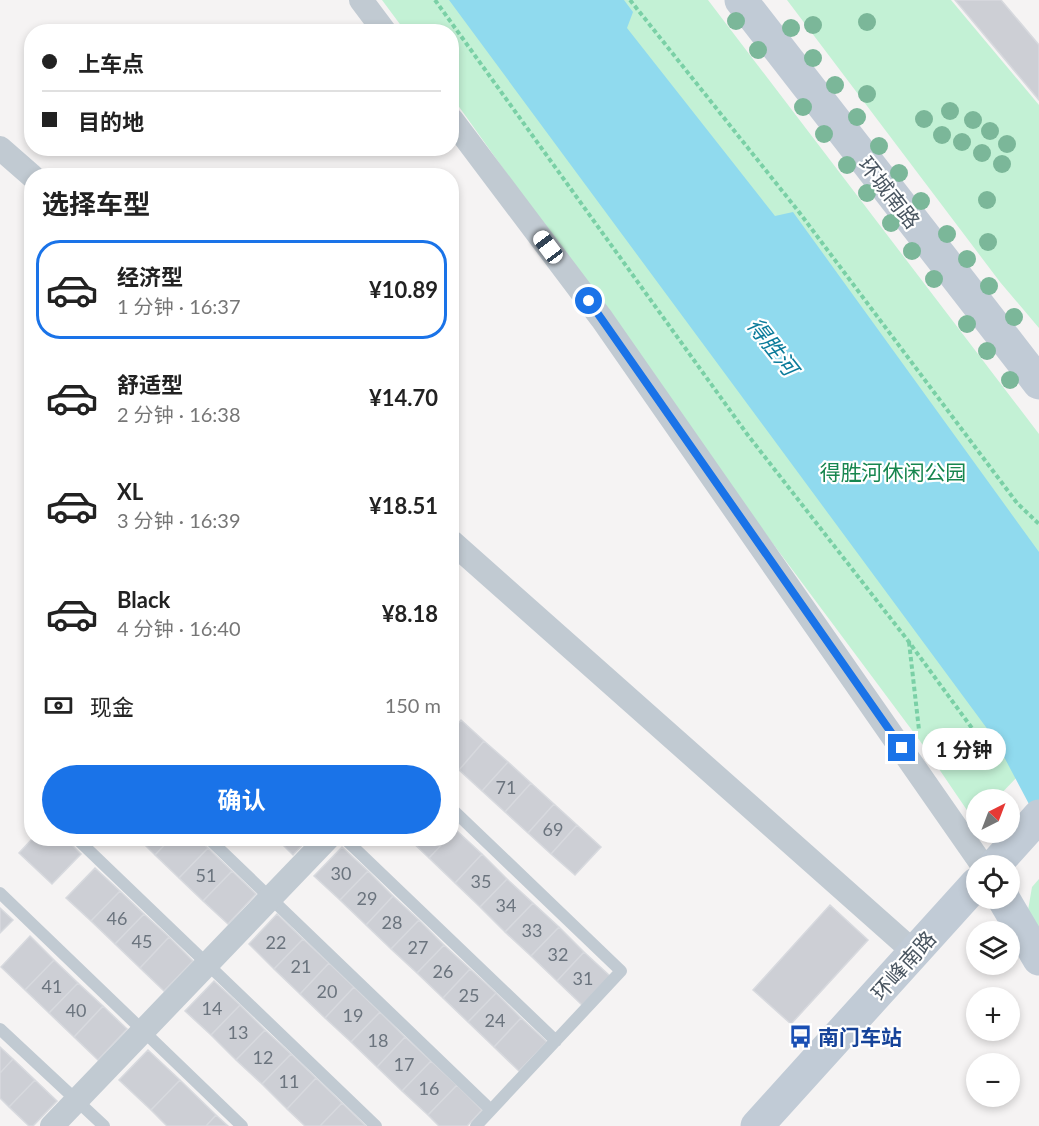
<!DOCTYPE html>
<html lang="zh">
<meta charset="utf-8">
<style>
:root{--surface:#fff;--page:#f2f2f2;--text:#222;--muted:#767676;--line:#e0e0e0;--accent:#1a73e8}
body{margin:0;font-family:Lato,"Noto Sans SC",sans-serif;background:var(--page);color:var(--text);height:100vh;display:flex;flex-direction:column;font-size:22px;white-space:nowrap}
*{box-sizing:border-box;margin:0}
p{font-size:20px;color:var(--muted)}
.icon{flex:none;width:33px;height:33px;fill:none;stroke:currentColor;stroke-width:2;stroke-linecap:round;stroke-linejoin:round}
.map{position:relative;flex:1;overflow:hidden}
.details{position:absolute;left:24px;top:168px;width:435px;height:678px;display:flex;flex-direction:column;background:var(--surface);border-radius:24px;box-shadow:0 3px 9px #0003}
.details>*{flex:none}
.banner{position:absolute;left:24px;top:24px;width:435px;height:132px;border-radius:24px;box-shadow:0 3px 9px #0003;display:grid;align-content:center;height:132px;padding:0 18px;background:var(--surface)}
.needle{width:39px;rotate:42deg}
.tools{position:absolute;left:966px;top:789px;display:grid;gap:12px}
.tools a{display:grid;place-items:center;width:54px;height:54px;border-radius:50%;background:var(--surface);box-shadow:0 3px 9px #0003;font-size:30px}
.end{position:absolute;width:27px;height:27px;margin:-14px;border:8px solid #1a73e8;background:#fff;box-shadow:0 0 0 3px #fff}
.from{border-radius:50%}
.bubble{position:absolute;height:42px;border-radius:21px;background:var(--surface);box-shadow:0 3px 9px #0003;font-size:20px;font-weight:700;line-height:42px;text-align:center}
.car{position:absolute;width:18px;height:36px;margin:-18px -9px;border-radius:8px;box-shadow:0 0 4px 2px #0007;background:linear-gradient(#fff 24%,#345 0 40%,#fff 0 76%,#345 0 86%,#fff 0)}
.banner b{display:flex;align-items:center;gap:21px;height:57px;font-size:22px}
.banner b+b{border-top:2px solid var(--line)}
.banner i{width:15px;height:15px;background:var(--text)}
ul{padding:0;list-style:none}
li{display:flex;align-items:center;gap:18px;height:99px;margin:0 12px 9px;padding:0 6px;border:3px solid transparent;border-radius:24px}
li div{flex:1}
li b{display:block;font-size:22px}
li em{font-style:normal;font-weight:700}
li.on{border-color:var(--accent)}
li>.icon{width:54px;height:54px;stroke-width:1.5}
h2{padding:0 18px;font-size:27px;line-height:72px}
.pay{display:flex;align-items:center;gap:15px;height:66px;padding:0 18px;font-size:22px}
.pay p{margin-inline-start:auto}
.button{display:flex;gap:12px;margin-top:auto;padding:12px 18px}
.button a{flex:1;height:69px;border-radius:36px;background:var(--accent);color:#fff;font-size:24px;font-weight:700;line-height:69px;text-align:center}
.map>svg:first-child{display:block}
</style>
<div class="map">
<svg width="1039" height="1126" viewBox="0 0 1039 1126">
<rect width="100%" height="100%" fill="#f5f3f3"/>
<path fill="#c3f1d5" d="M382 0H708L1039 434V754L996 799 976 800V820L975 822 920 741 739 498 452 97V32L405 31Z
M787 0H951L1039 105V328L1000 282Z
M1039 879V942L1026 922 1032 887Z"/>
<path fill="#90daee" d="M449 0H624L633 12 627 28 775 216 793 212 1039 552V823L994 738Z"/>
<path fill="#cdcfd5" stroke="#d7d9de" stroke-width="1.5" d="M955 0H1001L1039 45V100Z
M461 720 484 741 459 770 452 763V731Z
M484 741 508 762 482 791 459 770Z
M508 762 531 783 505 812 482 791Z
M531 783 554 804 528 833 505 812Z
M554 804 577 825 551 854 528 833Z
M577 825 601 847 575 875 551 854Z
M456 830 482 854 455 883 429 858 448 838H452V834Z
M33 838H65L81 854 52 884 19 853Z
M138 838H171L155 855Z
M171 838H198L208 848 179 878 155 855Z
M276 838H309L293 855Z
M408 838H448L429 858Z
M342 847 368 871 340 900 314 876Z
M208 848 232 871 203 901 179 878Z
M482 854 507 879 480 907 455 883Z
M95 868 120 891 91 921 66 898Z
M232 871 256 894 228 924 203 901Z
M368 871 393 896 366 925 340 900Z
M507 879 533 903 505 932 480 907Z
M120 891 144 914 115 944 91 921Z
M393 896 419 920 391 949 366 925Z
M533 903 559 927 531 956 505 932Z
M830 905 868 940 791 1024 753 990Z
M0 908 13 920 0 933Z
M144 914 169 937 140 968 115 944Z
M277 914 303 939 274 969 249 944Z
M419 920 444 945 417 973 391 949Z
M559 927 584 952 557 981 531 956Z
M30 936 54 960 25 990 1 967Z
M169 937 193 961 164 991 140 968Z
M303 939 329 963 300 994 274 969Z
M444 945 470 969 443 998 417 973Z
M584 952 610 976 582 1005 557 981Z
M54 960 78 983 49 1013 25 990Z
M329 963 354 987 325 1018 300 994Z
M470 969 496 993 468 1022 443 998Z
M214 981 240 1005 211 1035 185 1011Z
M78 983 103 1006 74 1037 49 1013Z
M354 987 380 1012 351 1042 325 1018Z
M496 993 521 1018 494 1047 468 1022Z
M240 1005 265 1030 236 1060 211 1035Z
M103 1006 127 1029 98 1060 74 1037Z
M380 1012 405 1037 377 1067 351 1042Z
M521 1018 547 1042 519 1071 494 1047Z
M265 1030 291 1054 262 1084 236 1060Z
M405 1037 431 1061 402 1091 377 1067Z
M0 1047 13 1059 0 1073Z
M148 1050 180 1080 151 1110 119 1080Z
M291 1054 316 1078 287 1109 262 1084Z
M13 1059 35 1080 9 1107 0 1098V1073Z
M431 1061 457 1085 428 1115 402 1091Z
M316 1078 342 1103 320 1126H305L287 1109Z
M35 1080 57 1101 33 1126H29L9 1107Z
M180 1080 216 1115 206 1126H167L151 1110Z
M457 1085 482 1110 467 1126H439L428 1115Z
M342 1103 366 1126H320Z
M216 1115 228 1126H206Z"/>
<g fill="none" stroke-linecap="round" stroke-linejoin="round">
<path stroke="#7ad0a6" stroke-width="4" stroke-dasharray="4.5 3" stroke-linecap="butt" d="M435 0 747 434 909 642 977 735
M630 0 799 212 1017 503 1039 524
M909 642 919 730"/>
<path stroke="#c1cad2" stroke-width="12" d="M452 809 621 971 476 1126
M76 838 376 1126
M208 838 491 1110
M344 838 556 1041
M0 893 242 1126
M0 1029 104 1126"/>
<path stroke="#c1cad2" stroke-width="24" d="M361 0 385 32
M452 120 602 319 983 866
M0 148 32 176
M452 542 914 952
M52 1126 328 838"/>
<path stroke="#c1cbd6" stroke-width="33" d="M741 0 1039 383
M994 866 1039 816
M1003 898 1039 959
M757 1126 976 884"/>
</g>
<g fill="#7bb799">
<circle cx="736" cy="21" r="9"/>
<circle cx="867" cy="22" r="9"/>
<circle cx="813" cy="25" r="9"/>
<circle cx="791" cy="28" r="9"/>
<circle cx="758" cy="50" r="9"/>
<circle cx="813" cy="58" r="9"/>
<circle cx="835" cy="85" r="9"/>
<circle cx="867" cy="94" r="9"/>
<circle cx="803" cy="107" r="9"/>
<circle cx="950" cy="111" r="9"/>
<circle cx="857" cy="117" r="9"/>
<circle cx="924" cy="119" r="9"/>
<circle cx="973" cy="120" r="9"/>
<circle cx="990" cy="131" r="9"/>
<circle cx="824" cy="134" r="9"/>
<circle cx="942" cy="135" r="9"/>
<circle cx="962" cy="142" r="9"/>
<circle cx="1007" cy="144" r="9"/>
<circle cx="879" cy="146" r="9"/>
<circle cx="982" cy="153" r="9"/>
<circle cx="1002" cy="164" r="9"/>
<circle cx="847" cy="165" r="9"/>
<circle cx="899" cy="173" r="9"/>
<circle cx="867" cy="193" r="9"/>
<circle cx="987" cy="200" r="9"/>
<circle cx="921" cy="201" r="9"/>
<circle cx="891" cy="223" r="9"/>
<circle cx="947" cy="234" r="9"/>
<circle cx="988" cy="242" r="9"/>
<circle cx="912" cy="251" r="9"/>
<circle cx="967" cy="259" r="9"/>
<circle cx="934" cy="279" r="9"/>
<circle cx="989" cy="286" r="9"/>
<circle cx="1014" cy="317" r="9"/>
<circle cx="967" cy="324" r="9"/>
<circle cx="987" cy="351" r="9"/>
<circle cx="1010" cy="380" r="9"/>
</g>
<g fill="none" stroke-linecap="round" stroke-linejoin="round">
<path stroke="#1a73e8" stroke-width="8" d="M589 301 902 748"/>
</g>
<defs>
<symbol id="bus-bare" viewBox="-9 -9 18 18"><path d="M-5-6H5V4H4V6H2V4H-2V6H-4V4H-5ZM-3.5-4V0h7V-4ZM-3.5 1.2v1.5H-2V1.2ZM2 1.2v1.5H3.5V1.2Z" fill="#1a4fb4" stroke="#fff" stroke-width="2.5" paint-order="stroke"/></symbol>
</defs>
<g fill-rule="evenodd">
<use href="#bus-bare" x="784" y="1020" width="33" height="33"/>
</g>
<g text-anchor="middle" dominant-baseline="central" stroke-width="4.5" stroke-linejoin="round" paint-order="stroke">
<g font-size="18" fill="#6b747e">
<text x="506" y="787">71</text>
<text x="553" y="829">69</text>
<text x="341" y="873">30</text>
<text x="206" y="875">51</text>
<text x="481" y="881">35</text>
<text x="367" y="898">29</text>
<text x="506" y="905">34</text>
<text x="117" y="918">46</text>
<text x="392" y="922">28</text>
<text x="532" y="930">33</text>
<text x="142" y="941">45</text>
<text x="276" y="942">22</text>
<text x="418" y="947">27</text>
<text x="558" y="954">32</text>
<text x="301" y="966">21</text>
<text x="443" y="971">26</text>
<text x="583" y="978">31</text>
<text x="52" y="986">41</text>
<text x="327" y="991">20</text>
<text x="469" y="995">25</text>
<text x="212" y="1008">14</text>
<text x="76" y="1010">40</text>
<text x="353" y="1015">19</text>
<text x="495" y="1020">24</text>
<text x="238" y="1032">13</text>
<text x="378" y="1040">18</text>
<text x="263" y="1057">12</text>
<text x="404" y="1064">17</text>
<text x="289" y="1081">11</text>
<text x="429" y="1088">16</text>
</g>
<g font-size="21" fill="#4a5661" stroke="#fff">
<text transform="translate(890 192) rotate(52)">环城南路</text>
<text transform="translate(903 965) rotate(-48)">环峰南路</text>
</g>
<g font-size="21" fill="#17864f" stroke="#fff">
<text x="893" y="471">得胜河休闲公园</text>
</g>
<g font-size="21" font-weight="bold" fill="#164399" stroke="#fff" text-anchor="start">
<text x="818" y="1036">南门车站</text>
</g>
<g font-size="22" font-style="italic" fill="#0c7c9b" stroke="#fff">
<text transform="translate(773 346) rotate(52)">得胜河</text>
</g>
</g>
</svg>
<div class="tools">
<a><svg class="needle" viewBox="-14 -14 28 28"><path d="M0-13l5 13h-10z" fill="#e53935"/><path d="M0 13l5-13h-10z" fill="#767676"/></svg></a>
<a><svg class="icon" aria-label="locate" viewBox="0 0 24 24"><circle cx="12" cy="12" r="6"/><path d="M12 2v4M12 18v4M2 12h4M18 12h4"/></svg></a>
<a><svg class="icon" aria-label="layers" viewBox="0 0 24 24"><path d="M12 4l9 5-9 5-9-5zM3 14l9 5 9-5"/></svg></a>
<a>+</a>
<a>−</a>
</div>
<i class="end from" style="left:589px;top:301px"></i>
<i class="end" style="left:902px;top:748px"></i>
<div class="bubble" style="left:922px;top:728px;width:84px">1 分钟</div>
<i class="car" style="left:548px;top:247px;rotate:323deg"></i>
<div class="banner">
<b><i class="from"></i>上车点</b>
<b><i></i>目的地</b>
</div>
<section class="details">
<h2>选择车型</h2>
<ul>
<li class="on"><svg class="icon" aria-label="car" viewBox="0 0 24 24"><path d="M5 17H2v-5l4-1 3-4h7l3 4 3 1v5h-3M9 17h6M6 11h13"/><circle cx="7" cy="17" r="2"/><circle cx="17" cy="17" r="2"/></svg><div><b>经济型</b><p>1 分钟 · 16:37</p></div><em>¥10.89</em></li>
<li><svg class="icon" aria-label="car" viewBox="0 0 24 24"><path d="M5 17H2v-5l4-1 3-4h7l3 4 3 1v5h-3M9 17h6M6 11h13"/><circle cx="7" cy="17" r="2"/><circle cx="17" cy="17" r="2"/></svg><div><b>舒适型</b><p>2 分钟 · 16:38</p></div><em>¥14.70</em></li>
<li><svg class="icon" aria-label="car" viewBox="0 0 24 24"><path d="M5 17H2v-5l4-1 3-4h7l3 4 3 1v5h-3M9 17h6M6 11h13"/><circle cx="7" cy="17" r="2"/><circle cx="17" cy="17" r="2"/></svg><div><b>XL</b><p>3 分钟 · 16:39</p></div><em>¥18.51</em></li>
<li><svg class="icon" aria-label="car" viewBox="0 0 24 24"><path d="M5 17H2v-5l4-1 3-4h7l3 4 3 1v5h-3M9 17h6M6 11h13"/><circle cx="7" cy="17" r="2"/><circle cx="17" cy="17" r="2"/></svg><div><b>Black</b><p>4 分钟 · 16:40</p></div><em>¥8.18</em></li>
</ul>
<div class="pay"><svg class="icon" aria-label="cash" viewBox="0 0 24 24"><path d="M3 7h18v10H3z"/><circle cx="12" cy="12" r="2"/></svg>现金<p>150 m</p></div>
<div class="button"><a>确认</a></div>
</section>
</div>
